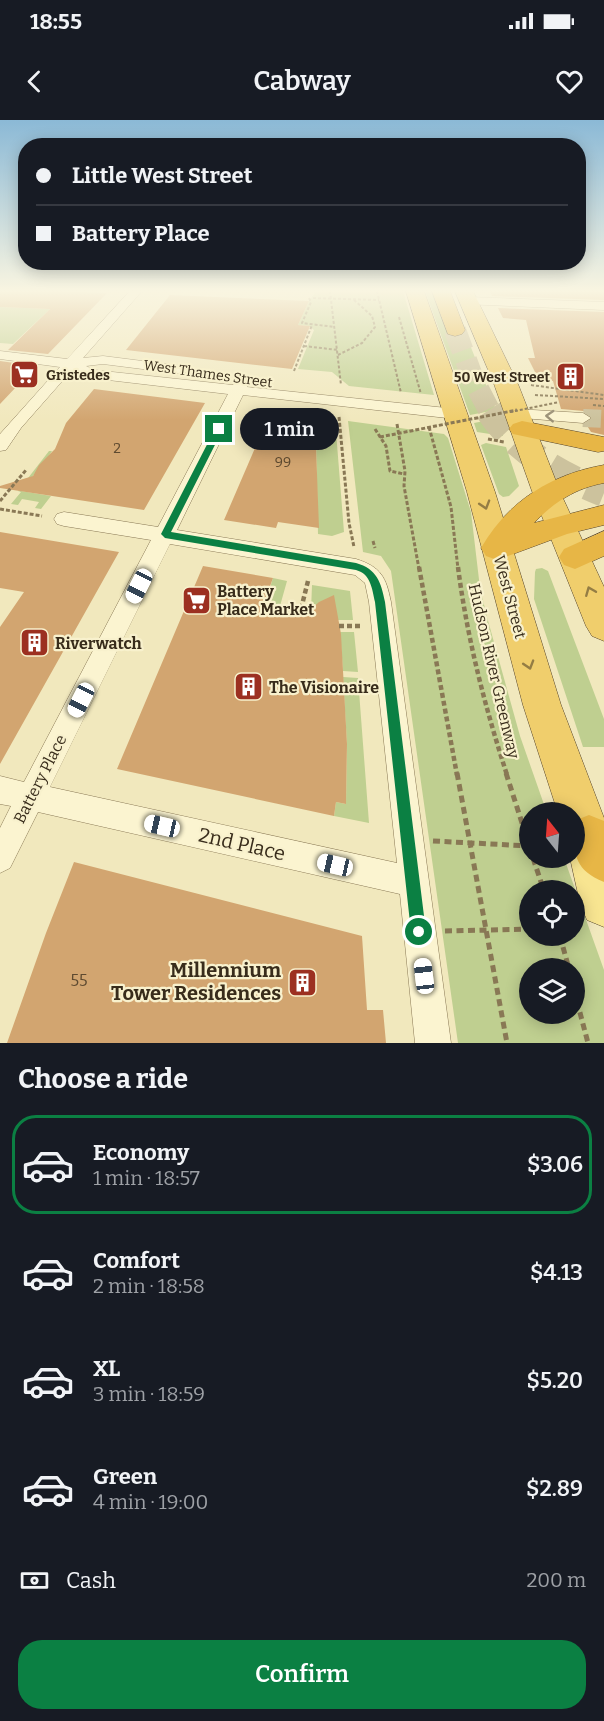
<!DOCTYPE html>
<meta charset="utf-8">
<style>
:root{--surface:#171b24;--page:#20242c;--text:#f1f3f6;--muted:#9ea1a6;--line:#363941;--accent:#0b8043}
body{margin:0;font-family:Bitter,serif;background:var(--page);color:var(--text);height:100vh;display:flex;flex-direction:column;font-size:22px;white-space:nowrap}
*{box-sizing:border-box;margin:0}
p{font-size:20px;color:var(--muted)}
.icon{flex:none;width:33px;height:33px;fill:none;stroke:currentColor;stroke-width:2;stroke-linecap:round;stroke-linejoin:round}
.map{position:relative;height:923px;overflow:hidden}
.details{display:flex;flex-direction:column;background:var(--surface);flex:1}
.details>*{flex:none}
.hud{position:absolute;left:18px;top:18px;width:568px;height:132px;border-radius:24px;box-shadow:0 3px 15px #0003;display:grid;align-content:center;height:132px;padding:0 18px;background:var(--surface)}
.needle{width:39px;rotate:343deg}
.tools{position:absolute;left:519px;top:682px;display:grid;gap:12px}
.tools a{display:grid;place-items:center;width:66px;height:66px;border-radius:50%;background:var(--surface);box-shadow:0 3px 15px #0003;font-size:30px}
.end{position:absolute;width:27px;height:27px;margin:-14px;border:8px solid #0b8043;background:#fff;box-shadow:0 0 0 3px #fff}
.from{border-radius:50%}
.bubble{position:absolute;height:42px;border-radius:21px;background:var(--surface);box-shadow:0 3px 15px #0003;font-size:20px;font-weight:600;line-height:42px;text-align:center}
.car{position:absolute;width:18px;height:36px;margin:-18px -9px;border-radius:8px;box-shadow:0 0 4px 2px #0007;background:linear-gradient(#fff 24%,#345 0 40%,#fff 0 76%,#345 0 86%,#fff 0)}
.hud b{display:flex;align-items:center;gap:21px;height:57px;font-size:22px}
.hud b+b{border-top:2px solid var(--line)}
.hud i{width:15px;height:15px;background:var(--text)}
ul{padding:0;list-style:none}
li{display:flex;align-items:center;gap:18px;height:99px;margin:0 12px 9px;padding:0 6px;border:3px solid transparent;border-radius:24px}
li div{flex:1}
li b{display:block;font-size:22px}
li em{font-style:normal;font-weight:600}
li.active{border-color:var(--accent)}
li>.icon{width:54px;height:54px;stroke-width:1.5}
h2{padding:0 18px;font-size:27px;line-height:72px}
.pay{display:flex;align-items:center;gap:15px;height:66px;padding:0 18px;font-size:22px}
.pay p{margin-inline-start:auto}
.primary-button{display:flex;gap:12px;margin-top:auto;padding:12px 18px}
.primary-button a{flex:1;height:69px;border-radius:24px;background:var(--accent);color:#fff;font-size:24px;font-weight:600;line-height:69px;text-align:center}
.status{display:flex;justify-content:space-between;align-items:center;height:42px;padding:0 30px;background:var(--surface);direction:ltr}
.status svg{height:16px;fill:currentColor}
header{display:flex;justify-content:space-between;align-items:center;height:78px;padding:0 18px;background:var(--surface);font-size:27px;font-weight:600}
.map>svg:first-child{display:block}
</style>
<div class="status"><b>18:55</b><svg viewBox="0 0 49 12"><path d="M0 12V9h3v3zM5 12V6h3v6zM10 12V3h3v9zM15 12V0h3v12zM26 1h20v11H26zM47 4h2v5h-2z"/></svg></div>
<header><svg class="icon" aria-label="back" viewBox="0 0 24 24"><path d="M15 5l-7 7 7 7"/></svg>Cabway<svg class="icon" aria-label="heart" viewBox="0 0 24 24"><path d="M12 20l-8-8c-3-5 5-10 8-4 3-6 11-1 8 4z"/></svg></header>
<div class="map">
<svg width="604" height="923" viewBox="0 0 604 923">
<rect width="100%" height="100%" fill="#f1e8bd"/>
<path fill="#bfcf90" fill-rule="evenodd" d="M316 171H403L434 275 349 266 332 252 298 249 314 210 309 206 298 205 309 181Z
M425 171H433L447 210H464L496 290 470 295Z
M0 187 50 189 13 224 0 223Z
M322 297 335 299 344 412 332 416 318 414 316 317Z
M499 298 503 316 477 312 474 303Z
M348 301 444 314 448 318 471 392 480 468 487 497 520 616 547 693H530V738H564L604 850V923H458L391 451 381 436 363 432ZM530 771H574V816H530ZM530 849H574V894H530Z
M486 323 506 327 519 366 509 376 503 377 499 374 481 325Z
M49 331H52L48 337 21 371 51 376 41 389 35 388 39 382 22 379 18 385 11 384 21 372 18 371Z
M542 448 548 451 604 599V627H583L534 479 535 452 536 449Z
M273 458 287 461 280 486 265 483Z
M312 465 350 471 353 500H338L311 491Z
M340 512H354L358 552 343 551Z
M343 557 358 558 369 703 334 696 336 682 346 684 347 624Z"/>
<path fill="#d2a570" d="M0 171H62L107 173 48 234 8 230 50 189 0 187Z
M490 171H604V180L492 176Z
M170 175 309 181 298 205 310 206 292 249 126 230Z
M498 188 604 192V315L591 312 586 304 593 297 584 291 561 289 553 261 539 260 528 238H535L526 200 503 198Z
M0 241 36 246 0 284Z
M94 269 205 283 144 390 0 368V366L33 356 39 345 55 329 66 303Z
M271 291 313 296 303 324 316 326 319 408 278 402 276 408 224 400Z
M0 412 119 432 0 644V507L24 472 0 468Z
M203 446 273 458 264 483 310 490 319 482 334 475 341 514 347 624 346 684 336 682 334 696 117 649Z
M74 742 362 816 367 890H383L386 923H7L46 813Z"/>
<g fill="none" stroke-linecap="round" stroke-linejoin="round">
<path stroke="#ccc29d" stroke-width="18" stroke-dasharray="18 9" stroke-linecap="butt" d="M583 298 604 299"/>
<path stroke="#ccc29d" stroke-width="22" stroke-dasharray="22 10" stroke-linecap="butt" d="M455 210 473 259 490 292"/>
<path stroke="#ccc29d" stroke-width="28" stroke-dasharray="28 14" stroke-linecap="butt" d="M489 290C516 331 559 355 604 373"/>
<defs>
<path id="minor" d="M130 171H142L83 238 103 236 182 246 189 250 182 254 103 244 86 246 94 250 233 265 239 255 244 254 251 258 247 267 456 289 464 294 456 299 243 275 177 410 356 439C381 447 386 457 391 482L451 923H415L400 774 38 692 10 748 0 753V708L11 686 0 684V656L24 662 151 420 64 406 57 404 54 399 57 394 64 392 158 407 228 274 91 258 72 250 21 308 6 330 0 331V314L60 247 0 239V231L67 239ZM170 424 355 455 365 463 369 482 397 743 50 667Z
M468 177 604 182V190L464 184 462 181 464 178Z
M516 289 583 293 591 298 583 303 510 297 508 294Z"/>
<path id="primary" d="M589 695 604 701V807L587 800 580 783 570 738H574V701Z"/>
<path id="trunk" d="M406 171H424L495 372 561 585 604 698V735L589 741 574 735V693H558L523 585 467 372Z
M455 171H473L518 264 561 374 604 467V521L592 516 586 506 533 374 494 264Z"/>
<path id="motorway" d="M432 171H450L465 210 462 214 455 216 448 214Z
M522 301 604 317V331L598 332 513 314 509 309 513 304Z
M604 345V363C576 368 554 382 534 403L604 385V405L567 414 497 440 486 436 481 428C508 381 552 354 604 345Z
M604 411V436L575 449 564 445 559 437 564 429Z
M589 695 604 701V762C572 749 574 732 574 701Z"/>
</defs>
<use href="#minor" stroke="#897855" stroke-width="1"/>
<use href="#primary" stroke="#56442a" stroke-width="1"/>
<use href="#trunk" stroke="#56442a" stroke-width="1"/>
<use href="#motorway" stroke="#56442a" stroke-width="1"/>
<path stroke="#897855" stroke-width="2" stroke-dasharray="3 2" stroke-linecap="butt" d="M330 171 341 265
M377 171 401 273
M309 178 311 182 302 203 335 207
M313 178 379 180
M399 197 421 274
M304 226 338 230
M338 235 362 223 375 207 372 196 353 179
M294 251 312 205
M531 265 604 275
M535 275 604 279
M593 285 604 286"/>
<path stroke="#897855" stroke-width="3" stroke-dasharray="4 2" stroke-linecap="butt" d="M339 297 349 403 354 427
M397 304 405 351 404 366 419 449
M429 307 451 387 458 449
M375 309 386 326 390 351 404 354
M488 319 504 322
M305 320 312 321 321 294
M0 381 26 350
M0 389 42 396
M373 421 375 428"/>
<path stroke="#897855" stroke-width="4.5" stroke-dasharray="5 3" stroke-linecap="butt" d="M419 447 457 655
M458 447C467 518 485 587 507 655
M301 489 308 461
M339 506H360"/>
<path stroke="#897855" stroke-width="5" stroke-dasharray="7 4.5" stroke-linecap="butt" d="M457 653 507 923
M506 653 530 728
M433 721 530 726
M533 738 544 771
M445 811 530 809
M560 816 569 849
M574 870 588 923"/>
<use href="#minor" fill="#fbf4d0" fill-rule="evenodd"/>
<use href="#primary" fill="#f8e591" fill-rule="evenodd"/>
<use href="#trunk" fill="#f0ce6c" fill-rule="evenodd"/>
<use href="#motorway" fill="#e7b646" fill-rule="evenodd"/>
<path stroke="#897855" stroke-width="2" stroke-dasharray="3 2" stroke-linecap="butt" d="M510 292 559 282"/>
<path stroke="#897855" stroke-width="3" stroke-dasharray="4 2" stroke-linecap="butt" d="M380 317 517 290"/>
</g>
<defs><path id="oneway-chevron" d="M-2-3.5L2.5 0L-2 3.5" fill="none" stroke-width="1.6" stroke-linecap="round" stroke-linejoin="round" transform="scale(1.5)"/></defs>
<use stroke="#9a9076" href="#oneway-chevron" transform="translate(550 296) rotate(-177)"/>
<g stroke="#947d44">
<use href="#oneway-chevron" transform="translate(485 385) rotate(73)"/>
<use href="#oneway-chevron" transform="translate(590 471) rotate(-112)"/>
<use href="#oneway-chevron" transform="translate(529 545) rotate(73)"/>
</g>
<linearGradient id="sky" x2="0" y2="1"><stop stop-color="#8bb9d6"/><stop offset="0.57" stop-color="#f9f5e1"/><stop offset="1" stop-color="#f9f5e1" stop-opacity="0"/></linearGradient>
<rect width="604" height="300" fill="url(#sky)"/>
<path fill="#0b8043" d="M219 307 223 309 171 412 356 443C377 449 381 462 385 482L426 812 424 817 419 819 413 817 411 812 375 482C372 469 371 454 356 450L165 418 161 414 215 309Z"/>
<defs>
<symbol id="supermarket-square" viewBox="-11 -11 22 22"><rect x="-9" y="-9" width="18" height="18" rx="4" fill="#9c3021" stroke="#f8f1cd"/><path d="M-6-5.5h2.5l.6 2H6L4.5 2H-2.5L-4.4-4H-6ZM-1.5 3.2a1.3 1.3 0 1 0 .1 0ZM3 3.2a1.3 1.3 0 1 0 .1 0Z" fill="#fff"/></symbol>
<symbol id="building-square" viewBox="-11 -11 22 22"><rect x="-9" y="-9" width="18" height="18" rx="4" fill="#9c3021" stroke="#f8f1cd"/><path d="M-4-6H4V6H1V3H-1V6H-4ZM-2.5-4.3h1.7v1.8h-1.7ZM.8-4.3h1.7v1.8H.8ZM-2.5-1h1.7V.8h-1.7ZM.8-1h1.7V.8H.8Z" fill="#fff"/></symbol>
</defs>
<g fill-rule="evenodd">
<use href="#supermarket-square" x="8" y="238" width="33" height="33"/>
<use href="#building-square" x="554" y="240" width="33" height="33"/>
<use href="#supermarket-square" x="180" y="464" width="33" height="33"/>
<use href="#building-square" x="18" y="506" width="33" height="33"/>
<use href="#building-square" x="232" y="550" width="33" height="33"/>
<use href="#building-square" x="286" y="846" width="33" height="33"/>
</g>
<g text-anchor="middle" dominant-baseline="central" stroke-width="4.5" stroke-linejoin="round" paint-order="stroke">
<g font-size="14" fill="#382c1b" stroke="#f8f1cd">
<text transform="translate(208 254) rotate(8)">West Thames Street</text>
</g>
<g font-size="14" font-weight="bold" fill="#382c1b" stroke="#f8f1cd" text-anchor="start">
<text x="46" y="255">Gristedes</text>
<text x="550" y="257" text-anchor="end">50 West Street</text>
</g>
<g font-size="14" fill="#5e4a30">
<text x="117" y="328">2</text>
<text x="283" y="342">99</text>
</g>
<g font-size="16" font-weight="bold" fill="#382c1b" stroke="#f8f1cd" text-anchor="start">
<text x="217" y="471">Battery<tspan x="217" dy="18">Place Market</tspan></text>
<text x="55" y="523">Riverwatch</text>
<text x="269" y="567">The Visionaire</text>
</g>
<g font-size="16" fill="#382c1b" stroke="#f8f1cd">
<text transform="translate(510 477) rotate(75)">West Street</text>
<text transform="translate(494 551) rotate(77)">Hudson River Greenway</text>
<text transform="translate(40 659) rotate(-63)">Battery Place</text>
</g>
<g font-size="16" fill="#5e4a30">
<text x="79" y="860">55</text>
</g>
<g font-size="20" fill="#382c1b" stroke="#f8f1cd">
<text transform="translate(242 724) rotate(13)">2nd Place</text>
</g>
<g font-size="20" font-weight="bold" fill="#382c1b" stroke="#f8f1cd" text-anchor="end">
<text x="281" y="850">Millennium<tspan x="281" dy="23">Tower Residences</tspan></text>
</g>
</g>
</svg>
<div class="tools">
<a><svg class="needle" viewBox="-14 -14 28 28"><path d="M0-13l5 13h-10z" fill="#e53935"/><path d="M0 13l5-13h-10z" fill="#9ea1a6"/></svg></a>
<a><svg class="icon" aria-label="locate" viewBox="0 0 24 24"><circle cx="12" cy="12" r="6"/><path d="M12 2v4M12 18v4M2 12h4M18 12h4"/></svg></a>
<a><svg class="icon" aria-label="layers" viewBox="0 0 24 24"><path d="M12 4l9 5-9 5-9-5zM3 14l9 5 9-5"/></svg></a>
</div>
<i class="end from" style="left:419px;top:812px"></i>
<i class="end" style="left:219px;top:309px"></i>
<div class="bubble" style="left:240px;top:288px;width:99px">1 min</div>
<i class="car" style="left:139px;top:466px;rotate:207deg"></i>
<i class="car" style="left:81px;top:580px;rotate:207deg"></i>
<i class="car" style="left:162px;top:706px;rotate:283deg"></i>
<i class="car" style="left:335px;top:745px;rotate:283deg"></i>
<i class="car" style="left:424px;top:856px;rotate:353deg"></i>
<div class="hud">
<b><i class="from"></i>Little West Street</b>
<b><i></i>Battery Place</b>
</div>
</div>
<section class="details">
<h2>Choose a ride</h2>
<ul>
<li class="active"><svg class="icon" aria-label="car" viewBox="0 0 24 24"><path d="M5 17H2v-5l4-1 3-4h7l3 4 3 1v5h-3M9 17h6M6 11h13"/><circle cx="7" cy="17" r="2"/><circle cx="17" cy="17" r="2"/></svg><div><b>Economy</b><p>1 min · 18:57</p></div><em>$3.06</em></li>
<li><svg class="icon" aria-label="car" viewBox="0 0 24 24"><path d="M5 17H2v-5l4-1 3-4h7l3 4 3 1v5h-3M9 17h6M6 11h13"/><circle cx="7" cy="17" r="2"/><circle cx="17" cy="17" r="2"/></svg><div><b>Comfort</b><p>2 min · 18:58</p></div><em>$4.13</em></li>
<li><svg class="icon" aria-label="car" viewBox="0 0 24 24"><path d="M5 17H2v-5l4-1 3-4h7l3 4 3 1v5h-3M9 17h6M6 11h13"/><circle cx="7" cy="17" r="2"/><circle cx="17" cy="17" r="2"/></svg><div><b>XL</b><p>3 min · 18:59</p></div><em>$5.20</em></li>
<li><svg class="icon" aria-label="car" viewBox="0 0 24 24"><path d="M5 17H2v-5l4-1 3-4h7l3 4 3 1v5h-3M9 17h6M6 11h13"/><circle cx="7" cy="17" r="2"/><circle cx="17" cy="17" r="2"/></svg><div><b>Green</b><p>4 min · 19:00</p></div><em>$2.89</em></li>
</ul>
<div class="pay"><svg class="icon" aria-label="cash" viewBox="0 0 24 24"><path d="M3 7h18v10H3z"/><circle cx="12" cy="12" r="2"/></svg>Cash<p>200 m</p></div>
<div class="primary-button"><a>Confirm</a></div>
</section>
